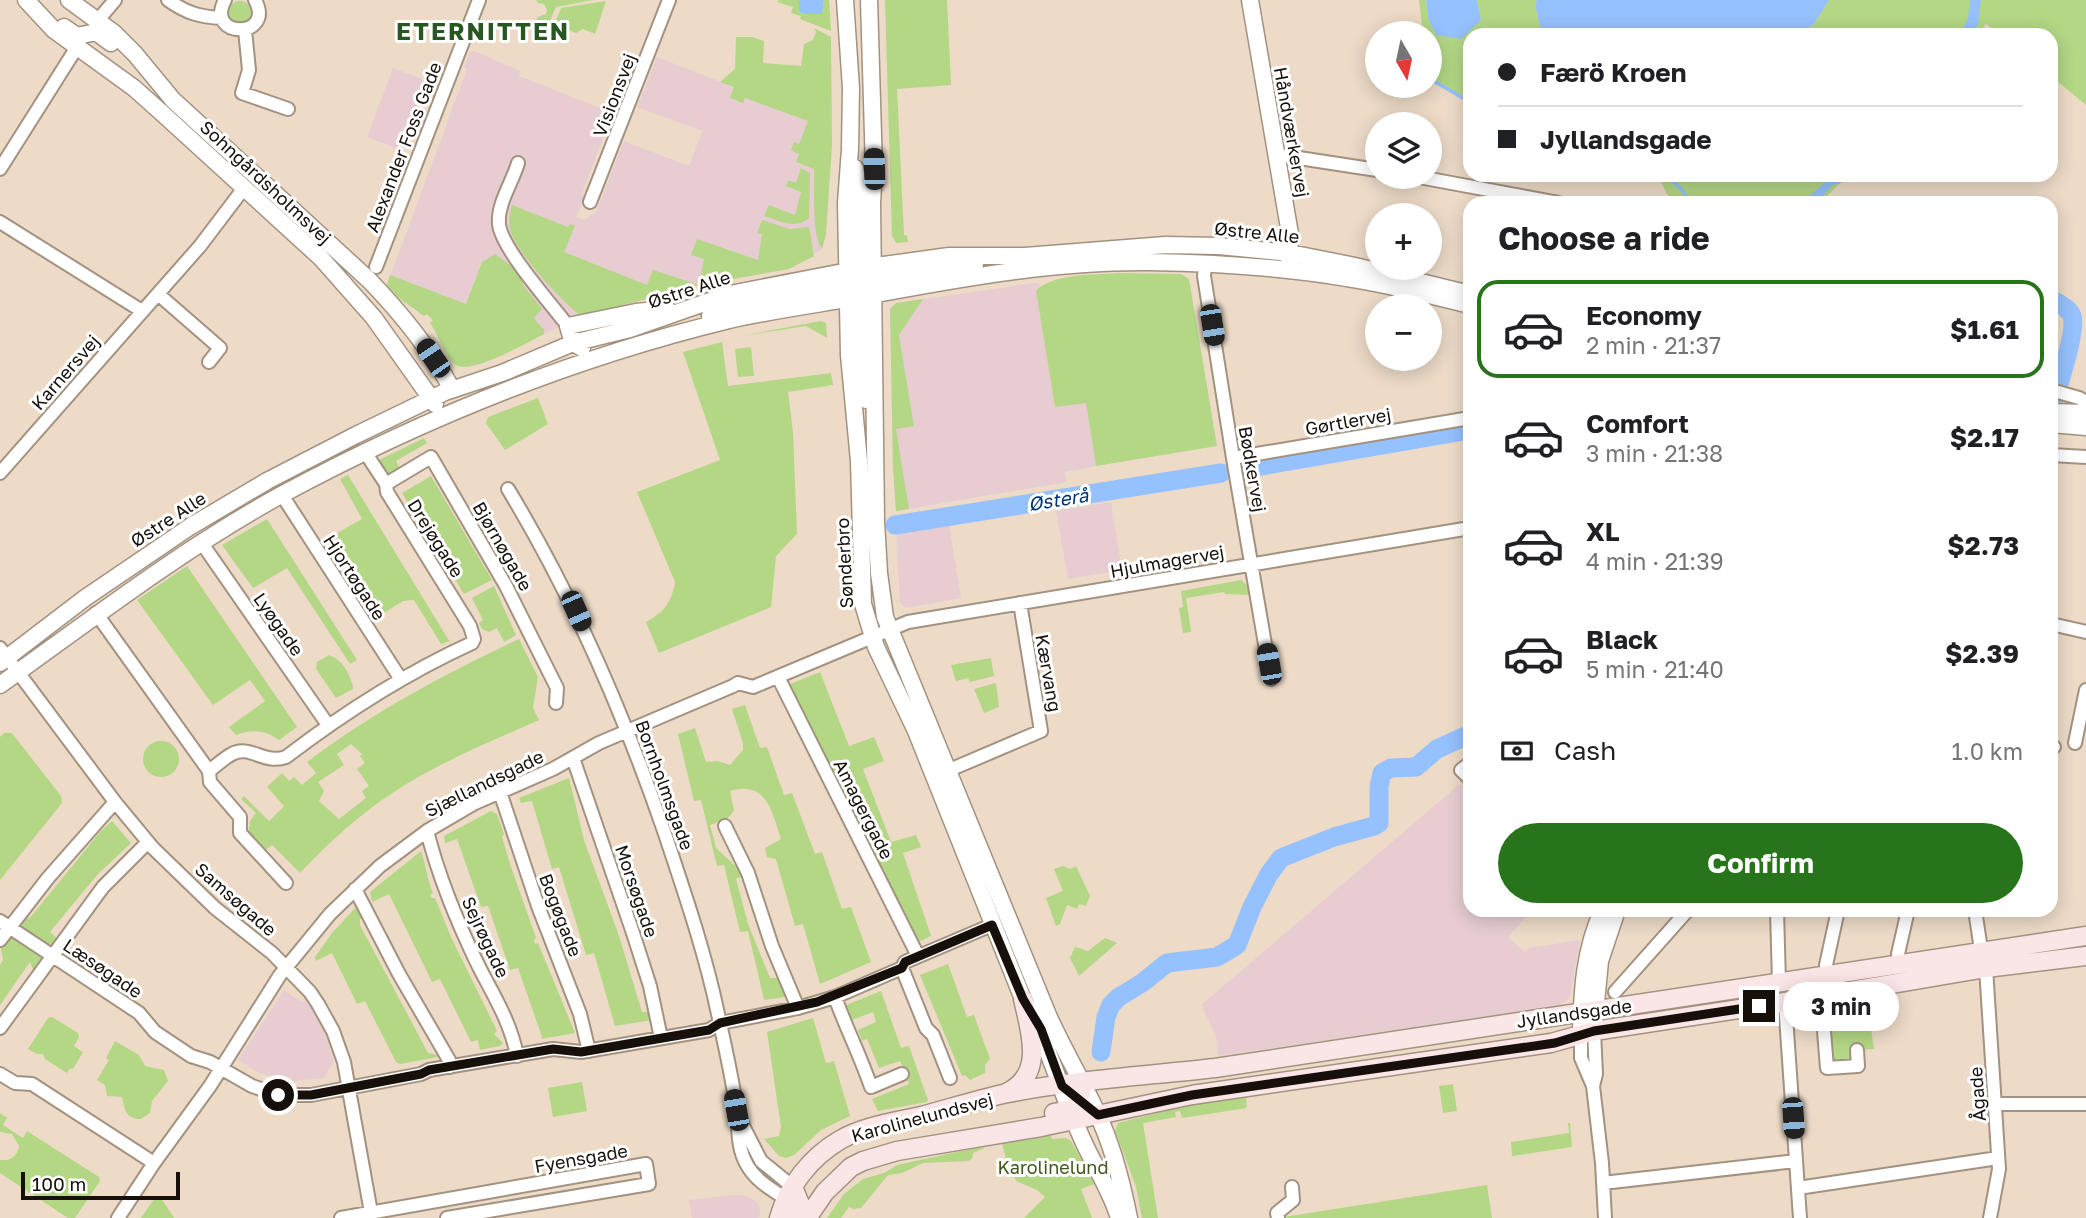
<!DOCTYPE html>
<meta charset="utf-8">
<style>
:root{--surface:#fff;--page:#f6f6f6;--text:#202124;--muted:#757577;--line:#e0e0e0;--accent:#28741b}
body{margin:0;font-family:"Golos Text",sans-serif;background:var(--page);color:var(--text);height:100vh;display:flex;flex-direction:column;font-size:26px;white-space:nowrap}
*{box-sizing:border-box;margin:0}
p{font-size:23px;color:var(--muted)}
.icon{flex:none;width:38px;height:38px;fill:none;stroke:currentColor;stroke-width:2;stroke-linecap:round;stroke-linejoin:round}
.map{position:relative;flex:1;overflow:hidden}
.details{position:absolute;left:1463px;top:196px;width:595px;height:721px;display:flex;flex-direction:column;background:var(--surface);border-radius:21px;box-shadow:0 4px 18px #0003}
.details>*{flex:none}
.hud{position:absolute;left:1463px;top:28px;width:595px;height:154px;border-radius:21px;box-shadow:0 4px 18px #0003;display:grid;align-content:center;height:154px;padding:0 35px;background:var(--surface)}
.needle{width:46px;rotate:171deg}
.controls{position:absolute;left:1365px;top:21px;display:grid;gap:14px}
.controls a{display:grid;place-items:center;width:77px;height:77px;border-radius:50%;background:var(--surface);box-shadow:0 4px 18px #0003;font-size:35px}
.scale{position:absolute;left:21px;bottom:18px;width:159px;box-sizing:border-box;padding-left:7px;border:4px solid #17100a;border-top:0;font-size:19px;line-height:24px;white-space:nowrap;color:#17100a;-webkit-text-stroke:5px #fff;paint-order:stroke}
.end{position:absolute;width:32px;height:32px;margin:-16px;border:9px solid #17100a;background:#fff;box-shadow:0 0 0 4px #fff}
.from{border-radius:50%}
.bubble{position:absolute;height:49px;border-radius:24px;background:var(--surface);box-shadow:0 4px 18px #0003;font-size:23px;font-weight:700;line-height:49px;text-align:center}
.car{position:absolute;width:21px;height:42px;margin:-21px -10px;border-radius:9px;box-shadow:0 0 5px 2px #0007;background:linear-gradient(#222 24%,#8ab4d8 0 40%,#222 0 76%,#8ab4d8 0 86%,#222 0)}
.hud b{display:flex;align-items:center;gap:24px;height:66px;font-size:26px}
.hud b+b{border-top:2px solid var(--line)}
.hud i{width:18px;height:18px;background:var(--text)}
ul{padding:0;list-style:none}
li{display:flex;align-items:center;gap:21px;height:98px;margin:0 14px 10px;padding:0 21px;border:4px solid transparent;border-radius:21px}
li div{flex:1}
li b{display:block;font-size:26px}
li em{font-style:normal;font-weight:700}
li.on{border-color:var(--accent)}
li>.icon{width:63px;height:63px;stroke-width:1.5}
h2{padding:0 35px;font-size:32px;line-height:84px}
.pay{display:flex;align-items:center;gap:18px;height:77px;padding:0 35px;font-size:26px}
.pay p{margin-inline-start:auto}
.cta{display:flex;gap:14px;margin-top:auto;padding:14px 35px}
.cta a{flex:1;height:80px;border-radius:42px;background:var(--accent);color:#fff;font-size:28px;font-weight:700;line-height:80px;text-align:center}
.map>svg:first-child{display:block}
</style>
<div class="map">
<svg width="2086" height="1218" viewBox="0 0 2086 1218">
<rect width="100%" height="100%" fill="#eddbc7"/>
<path fill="#e7cdd2" d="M474 51 520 71 519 76 613 113 582 193 585 195 576 217 584 220 596 212 624 141 689 166 702 131 637 107 657 57 734 87 743 102 745 98 761 96 832 126 826 234 822 249 789 269 699 285 581 316 489 361 469 367 456 365 430 323 433 320 427 314 424 316 399 298 387 285 467 69 464 67 470 52Z
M393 68 430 82 403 151 367 137Z
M1036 283 1041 285 1036 291 1055 407 1086 402 1096 466 1065 472 1067 482 896 511 893 466 890 309 896 303Z
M1111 502 1122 570 1068 579 1056 511Z
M949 524 961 598 906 608 900 603 896 532Z
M1460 784 1470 794V910H1532L1508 937 1525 952 1529 948 1580 940 1570 997 1559 1006 1218 1056 1216 1036 1201 1005Z
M284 990 302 1002 304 1000 316 1014 324 1030 334 1061 324 1078 285 1082 257 1072 238 1060Z
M734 1195 747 1196 757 1202 760 1208 759 1218H692L689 1200Z"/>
<path fill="#b3d785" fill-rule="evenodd" d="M536 0H593L556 7 541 42 533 25 538 17 546 14 547 10 544 4 538 3Z
M779 0H799V11L803 14 824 4V0H829L831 31 800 19 801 16 791 13 793 7 777 2Z
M885 0H947L951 85 897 89 904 235 907 236 908 242 896 243 892 236Z
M1419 0H1426L1428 18 1481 20 1477 0H1537L1535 5 1542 35H1470V99L1430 81V33H1423Z
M1829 0H2086V105L2051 76V35H2001L1986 24 1977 35H1797L1814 24Z
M229 12a11 11 0 1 1 22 0a11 11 0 1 1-22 0Z
M606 1 595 34 583 29 576 33 554 25 561 8Z
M814 28 831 37 832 146 826 234 822 249C811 235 815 189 814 169L796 162 799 154 791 150 794 142 799 144 808 121 745 98 743 103 730 98 734 87 720 82 735 69 736 37H752L764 41 763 63 801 66 804 44 813 40 816 32Z
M801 168 810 173 809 218C795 230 780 221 764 216L769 205 795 215 801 192 786 186 788 180 796 183Z
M1657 175H1848L1820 203H1672Z
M512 205 568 227 570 224 575 226 564 252 647 285 653 270 699 285 704 259 691 255 697 239 758 260 762 234 757 233 762 220 790 229 809 227 814 256 789 269 699 285 581 316C563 303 517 253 511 232 508 223 509 214 512 205Z
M495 254 518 271 523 285 542 309 534 318 544 330V334C528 342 472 375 456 365 446 359 438 334 430 323L433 320 427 314 424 316 399 298 387 285 390 275 466 304 482 262Z
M1120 273 1181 274 1189 279 1217 446 1096 466 1086 403 1055 407 1036 291C1051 273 1098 275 1120 273Z
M923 299 899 335 914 426 896 429 909 509 896 511 893 466 890 309 896 303Z
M821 321 826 323 827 338 806 326 741 336Z
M722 342 728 386 831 373 833 385 788 392 793 432 797 534 776 556 771 607 659 653 646 622C663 613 672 602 675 582L637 492 720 460 683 352Z
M751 347 754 376 738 377 735 349Z
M538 398 548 424 505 450 486 423 488 417Z
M424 438 427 443 396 461 400 469 387 476 377 461Z
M348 475 448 639 450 641 441 644 414 600 403 601 376 618 325 540 362 519 340 479Z
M431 476 492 580 464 594 402 493Z
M267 519 357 660 350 664 287 568 253 588 222 545Z
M187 566 297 727 279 740C265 730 251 729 236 735L229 727 265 701 250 680 213 705 137 600Z
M1241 580 1249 587V595L1225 594 1224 592 1186 598 1191 632 1183 633 1179 608 1183 607 1181 591Z
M494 586 516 635 504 642 497 628 489 632 482 629 479 623 483 620 472 598Z
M519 639 538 677 533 708 539 720C490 742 439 762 394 792 360 814 328 843 300 873L272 845 263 852 248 835 250 821 256 813 241 799 244 796 269 821 284 806 267 787 282 773 289 781 294 777 302 785 316 773 307 762C375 711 443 675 519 639ZM351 744 362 754 360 756 365 763 357 769 369 786 362 791 366 798 339 819 319 801 324 791 318 782 344 765 337 754Z
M329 655C343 660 349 673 353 686V689L336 698 316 669 317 662Z
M991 658 994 676 970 682 968 678 956 681 951 665Z
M820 672 849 746 874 737 884 761 863 769 891 842 916 835 921 847 903 853 931 936 916 943 788 685Z
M996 683 999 707 984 713 974 689Z
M745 705 760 748 767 747 784 795 792 793 815 854 822 852 842 909 851 907 871 962 820 984 803 924 795 926 776 859 767 857 765 848 781 839C772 812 767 780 730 791L734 811 727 819 710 825 716 848 742 872 743 876 736 879 748 924 770 978H777L785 997 764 1000 748 931 740 932 724 865 717 866 701 800 694 801 678 734 695 728 706 762 718 761 730 765 743 750V743L732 709Z
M4 733H12L61 796 62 803 0 880V737Z
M143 759a18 18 0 1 1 36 0a18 18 0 1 1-36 0Z
M569 778 584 840 619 936 642 1012H649L652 1020 615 1026 594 953 586 955 559 867 552 869 532 801 521 803 519 798Z
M491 811 497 814 504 834 502 837 511 867 536 938 534 940 535 944 538 943 575 1033 541 1039 542 1037 518 968 510 970 488 906 481 907 457 839 445 843 444 836Z
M112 821 131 843 97 875 50 932 58 939 48 948 16 927 26 909 29 919 100 832Z
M421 851C426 865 427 879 433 893L430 895 432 898H435L451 937 497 1031 494 1034 503 1043 500 1046 480 1050 478 1040 471 1042 440 979 432 982 389 894 372 902 370 892Z
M1063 866 1070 869 1076 866 1090 896 1086 906 1079 904 1077 909 1067 905 1060 924 1056 926 1046 898 1063 891 1054 869Z
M357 906 365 919H360V925L428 1053 438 1055V1057L400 1064 396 1062 365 1001 357 1004 332 953 316 961 315 957 332 933Z
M10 933 42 953 44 960 34 972 30 962 0 1005V965L3 960 0 944Z
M1105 938 1117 943 1079 976 1070 958 1075 947 1088 951Z
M948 964 967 1017 974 1015 990 1059 985 1065V1073L970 1080 965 1075 962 1076 920 975Z
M881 991 901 1048 909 1046 928 1100 927 1102 878 1111 872 1099 909 1084 900 1061 879 1068 867 1039 862 1041 858 1030 876 1022 873 1012 849 1021 844 1006Z
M1856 1001 1859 1016 1869 1015 1874 1049 1851 1050 1852 1061 1834 1063 1829 1005Z
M52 1017 78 1033 79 1037 74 1046 83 1052 73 1069 70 1068 67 1073 45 1059 43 1054H37L28 1049 48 1018Z
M813 1018 826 1063 834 1061 850 1116 821 1130 794 1155 786 1158 779 1156 764 1139 779 1136 781 1127 767 1032Z
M115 1041 139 1055 145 1066 164 1070 168 1081 152 1101 150 1113 141 1119C125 1119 125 1109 122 1097L107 1096 105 1085 97 1080 109 1060 106 1058Z
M582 1082 587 1111 553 1117 548 1088Z
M1453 1084 1457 1111 1443 1113 1439 1086Z
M1246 1096 1247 1108 1182 1118 1180 1111 1175 1112 1176 1117 1143 1123 1158 1218H1142L1136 1187 1115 1130 1118 1123 1197 1103Z
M0 1113 7 1118 3 1125 23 1138 27 1131 99 1177 100 1181 75 1218H68L0 1173V1160C11 1161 17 1157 19 1146L12 1134 0 1132Z
M1568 1123H1570L1572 1147 1512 1156 1511 1142 1569 1133Z
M1050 1134 1052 1139 1066 1138 1071 1141 1094 1184 1081 1189 1092 1218H1024L1045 1197 1037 1190 1016 1181 1015 1178 1010 1176 1002 1143Z
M975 1148H985L973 1153 972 1159 968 1161 923 1163 902 1173 888 1175 861 1208 853 1209 849 1207 841 1218H827L844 1194 863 1179 884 1173 897 1165Z
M1487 1185 1492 1218H1284V1217Z
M161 1198 174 1218H141L154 1199Z"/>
<path fill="#95c1fe" d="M799 0H824L822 14H803L799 11Z
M1426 0H1477L1481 20 1461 39 1436 35 1428 18Z
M1537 0H1829L1814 24 1797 35H1542L1535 5Z
M1970 0H1981L1978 24 1973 35H1960L1968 18Z
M1829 175H1849L1841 183 1832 185 1817 203H1801L1828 180Z"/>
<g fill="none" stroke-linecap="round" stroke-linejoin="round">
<path stroke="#95c1fe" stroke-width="3.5" d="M1430 79 1470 102
M1667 175 1683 191 1689 203"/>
<path stroke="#95c1fe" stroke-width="19" d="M2051 299C2058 303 2069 308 2072 316 2077 331 2057 391 2051 407
M1249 468 1470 430
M895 525 1221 473
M1101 1052 1106 1017 1111 1005 1119 997 1142 983 1167 963 1217 957 1237 945 1252 907 1269 874 1281 858 1334 837 1374 826 1379 823V787L1382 773 1391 768 1416 767 1437 749 1470 734"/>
<defs>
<path id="minor" d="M168 0C186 13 200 17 222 18
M225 0C204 39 276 39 255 0
M98 20 115 0
M245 30 249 70 242 93 288 109
M1277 157 1286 156 1377 170
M518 163C513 181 497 204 499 224 501 248 552 305 568 326
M0 169 77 47
M1419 177 1559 203
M590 202 669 0
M0 222 142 311
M1205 265 1204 276 1233 458 1271 679
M376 267 479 0
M158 294 220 348 209 362
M2051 390 2079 398 2086 402
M2051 455 2086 457
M1233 458 1470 418
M0 473 200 246 244 188
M386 484 431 457 506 586 557 688 556 703
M508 489C574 598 623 712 664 831 684 891 705 952 718 1014 725 1047 733 1080 737 1113 739 1131 737 1148 747 1165 756 1181 771 1189 786 1199
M282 495 400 678
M201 542 328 725
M96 613 209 771
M2051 624 2086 632
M0 648 115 802 153 848 215 908 272 953 310 992 318 1004 333 1031 344 1062 372 1218
M778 677 918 956
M2075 743 2086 690
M2051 747H2054
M573 758 633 933 650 986 661 1038
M1470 763 1461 770 1470 779
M209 771C216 766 224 758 232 754 249 744 265 765 286 757 345 712 404 674 472 643L474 639 470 626 387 492 386 484 365 452
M209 771 210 782 240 817V833L286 883
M947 771 1041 731 1020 603
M500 792 538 906 580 1014 589 1051
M725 826 748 873 772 946 798 1008
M427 831C439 878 458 924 479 967 494 996 511 1023 517 1056
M355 889 399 974 449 1060 450 1067
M1777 910 1779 983
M1975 910 1980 943
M0 921 139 1013 155 1032 191 1056 210 1062 252 1086 278 1095H311L421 1074 429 1070 553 1049 581 1052 709 1030 720 1023 798 1008 835 997 902 968 905 962 992 925
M0 940 48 878 115 802
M1900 965 1898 954 1908 910
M902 968 926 1028 933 1035 950 1078
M1986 968 1999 1169 1990 1218
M1827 976 1826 965 1838 910
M1615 992 1688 910
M1821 994 1827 1068 1858 1066 1857 1050
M835 997C846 1028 860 1055 871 1087L902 1074
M1785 1002 1800 1218
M0 1028 103 887 148 842
M1581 1035V1058L1593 1086 1602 1163 1605 1218
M0 1074 15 1083 32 1084 154 1163
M1593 1086 1596 1074 1594 1031
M1996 1104H2086
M740 1120 761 1161 793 1187
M1603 1183 1796 1161
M1798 1188 1998 1158
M118 1218 154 1163 210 1086 280 975 330 914 380 866 427 831 473 804 553 769 599 743 733 686 738 683 753 687 908 622 1470 528
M341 1218 646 1164 649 1184 447 1218
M1278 1218 1277 1213 1293 1200 1292 1187"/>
<path id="tertiary" d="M26 0 54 30 134 88 162 113 321 258 374 318 435 404
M69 0 114 33 135 54 173 100 369 280C401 313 430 349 452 389
M845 0 851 88 850 149 846 203 849 355 859 461 863 604 876 647 916 731 1023 999C1049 1044 1059 1088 1080 1134 1092 1163 1110 1188 1119 1218
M869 0 874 169 872 203 876 521 879 573 885 617 1048 1015C1063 1049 1082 1080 1097 1113 1113 1146 1122 1183 1129 1218
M1250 0 1290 234 1289 261
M64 27 77 36 96 32 111 43
M855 168C863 203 852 245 864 278
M867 285 886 278 975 264
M855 288 861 301 866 400
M710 316 755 302 838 287 855 281
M582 348 573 343 568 326 636 312 667 309
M2051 412 2086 413
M2051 424 2086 427
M0 663 85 598 191 526 267 481 356 435 445 392 502 373 573 343 630 329 730 294 869 267 949 256H1025L1165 245 1219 246 1290 253 1355 266 1470 294
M0 685C92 619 181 550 281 495 422 419 573 358 729 320 777 309 827 303 876 294 967 277 1058 261 1150 262 1215 263 1282 267 1347 278 1388 284 1429 295 1470 305
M1594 1023 1600 961 1617 910
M1581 1035C1582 992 1584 949 1603 910"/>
<path id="secondary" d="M1006 1093C1046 1075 1030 1031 1023 999
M1054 1113C1075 1110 1083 1107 1081 1083
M793 1187 800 1204 795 1218
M779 1218C788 1186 811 1157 840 1140 864 1126 895 1122 921 1116 948 1109 976 1100 1003 1094 1073 1080 1144 1076 1215 1068L2086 936
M807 1218 825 1192 851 1167 863 1161 897 1151 1041 1127 1192 1095 1551 1043 1594 1031 1785 1002 1986 968 2086 956"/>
</defs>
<use href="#minor" stroke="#a39280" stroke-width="16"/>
<use href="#tertiary" stroke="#a39280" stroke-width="19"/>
<use href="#secondary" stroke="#a39280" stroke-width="21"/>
<use href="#minor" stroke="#fff" stroke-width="12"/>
<use href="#tertiary" stroke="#fff" stroke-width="16"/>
<use href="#secondary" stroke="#fbe6e7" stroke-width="18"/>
</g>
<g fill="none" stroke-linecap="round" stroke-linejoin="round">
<path stroke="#17100a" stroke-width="9" d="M278 1095H311L421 1074 429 1070 553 1049 581 1052 709 1030 720 1023 817 1002 902 968 905 962 992 925 1023 999 1041 1029 1062 1086 1098 1115 1192 1095 1555 1043 1594 1031 1759 1006"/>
</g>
<g text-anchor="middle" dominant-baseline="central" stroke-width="6" stroke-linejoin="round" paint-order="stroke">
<g font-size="18" fill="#17100a" stroke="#fff">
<text transform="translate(614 95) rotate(-69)">Visionsvej</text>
<text transform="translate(1292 132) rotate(80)">Håndværkervej</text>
<text transform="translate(403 147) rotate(-69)">Alexander Foss Gade</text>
<text transform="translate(266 182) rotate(43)">Sohngårdsholmsvej</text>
<text transform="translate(1257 232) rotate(6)">Østre Alle</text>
<text transform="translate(689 289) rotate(-18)">Østre Alle</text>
<text transform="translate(65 372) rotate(-49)">Karnersvej</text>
<text transform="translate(1348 421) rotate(-10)">Gørtlervej</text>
<text transform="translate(1253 469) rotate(80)">Bødkervej</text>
<text transform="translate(168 519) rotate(-33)">Østre Alle</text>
<text transform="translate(436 538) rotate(58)">Drejøgade</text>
<text transform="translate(503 546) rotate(60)">Bjørnøgade</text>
<text transform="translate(1167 561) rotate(-10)">Hjulmagervej</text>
<text transform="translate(844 563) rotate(-93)">Sønderbro</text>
<text transform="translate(355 577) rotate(57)">Hjortøgade</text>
<text transform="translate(279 624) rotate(55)">Lyøgade</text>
<text transform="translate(1049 673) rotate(80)">Kærvang</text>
<text transform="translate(484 783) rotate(-26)">Sjællandsgade</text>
<text transform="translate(665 785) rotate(70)">Bornholmsgade</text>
<text transform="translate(864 809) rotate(63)">Amagergade</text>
<text transform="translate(637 891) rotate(71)">Morsøgade</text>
<text transform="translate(236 899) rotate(41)">Samsøgade</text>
<text transform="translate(561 915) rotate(69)">Bogøgade</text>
<text transform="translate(486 937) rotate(65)">Sejrøgade</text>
<text transform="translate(103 968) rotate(34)">Læsøgade</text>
<text transform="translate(1574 1013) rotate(-8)">Jyllandsgade</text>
<text transform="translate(1977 1094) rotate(-94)">Ågade</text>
<text transform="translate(922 1117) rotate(-15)">Karolinelundsvej</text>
<text transform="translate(581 1158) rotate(-10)">Fyensgade</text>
</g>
<g font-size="18" fill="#405819" stroke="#fff">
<text x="1053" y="1167">Karolinelund</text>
</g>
<g font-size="19" font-style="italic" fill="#003575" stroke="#fff">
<text transform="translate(1058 499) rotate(-9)">Østerå</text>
</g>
<g font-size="24" font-weight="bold" letter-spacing="2" fill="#285821" stroke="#fff">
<text x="483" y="30">ETERNITTEN</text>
</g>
</g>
</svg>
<div class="controls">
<a><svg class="needle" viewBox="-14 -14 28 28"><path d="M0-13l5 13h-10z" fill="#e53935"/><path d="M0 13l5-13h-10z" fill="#757577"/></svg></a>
<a><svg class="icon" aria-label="layers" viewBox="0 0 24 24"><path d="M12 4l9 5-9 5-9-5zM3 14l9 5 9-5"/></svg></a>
<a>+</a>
<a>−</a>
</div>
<div class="scale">100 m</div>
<i class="end from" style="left:278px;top:1095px"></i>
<i class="end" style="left:1759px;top:1006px"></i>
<div class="bubble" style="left:1783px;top:982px;width:116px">3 min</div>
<i class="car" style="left:874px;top:169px;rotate:358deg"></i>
<i class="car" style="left:1212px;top:325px;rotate:171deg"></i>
<i class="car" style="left:433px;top:358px;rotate:326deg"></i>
<i class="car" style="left:576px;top:611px;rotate:156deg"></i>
<i class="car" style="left:1269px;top:664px;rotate:350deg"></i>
<i class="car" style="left:736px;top:1110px;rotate:350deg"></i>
<i class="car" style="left:1793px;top:1118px;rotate:176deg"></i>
<div class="hud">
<b><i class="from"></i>Færö Kroen</b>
<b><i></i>Jyllandsgade</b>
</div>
<section class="details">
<h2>Choose a ride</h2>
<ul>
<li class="on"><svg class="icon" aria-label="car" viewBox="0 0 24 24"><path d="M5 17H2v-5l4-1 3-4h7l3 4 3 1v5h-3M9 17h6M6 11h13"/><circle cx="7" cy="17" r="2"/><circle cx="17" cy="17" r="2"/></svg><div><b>Economy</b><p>2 min · 21:37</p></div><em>$1.61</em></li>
<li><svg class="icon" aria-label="car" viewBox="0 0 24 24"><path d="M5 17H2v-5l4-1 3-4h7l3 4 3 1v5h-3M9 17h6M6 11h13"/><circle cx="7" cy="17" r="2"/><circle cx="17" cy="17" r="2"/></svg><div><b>Comfort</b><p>3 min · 21:38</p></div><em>$2.17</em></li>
<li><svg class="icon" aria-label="car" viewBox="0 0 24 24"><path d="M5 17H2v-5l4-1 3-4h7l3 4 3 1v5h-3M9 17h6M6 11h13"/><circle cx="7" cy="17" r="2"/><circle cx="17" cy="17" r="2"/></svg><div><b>XL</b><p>4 min · 21:39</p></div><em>$2.73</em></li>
<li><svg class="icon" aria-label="car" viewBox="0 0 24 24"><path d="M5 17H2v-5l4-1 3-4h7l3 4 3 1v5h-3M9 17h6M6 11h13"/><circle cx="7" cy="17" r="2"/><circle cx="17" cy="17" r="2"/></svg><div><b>Black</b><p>5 min · 21:40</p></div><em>$2.39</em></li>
</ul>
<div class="pay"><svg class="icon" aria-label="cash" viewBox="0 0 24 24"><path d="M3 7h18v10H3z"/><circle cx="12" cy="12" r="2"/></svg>Cash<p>1.0 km</p></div>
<div class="cta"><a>Confirm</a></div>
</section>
</div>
